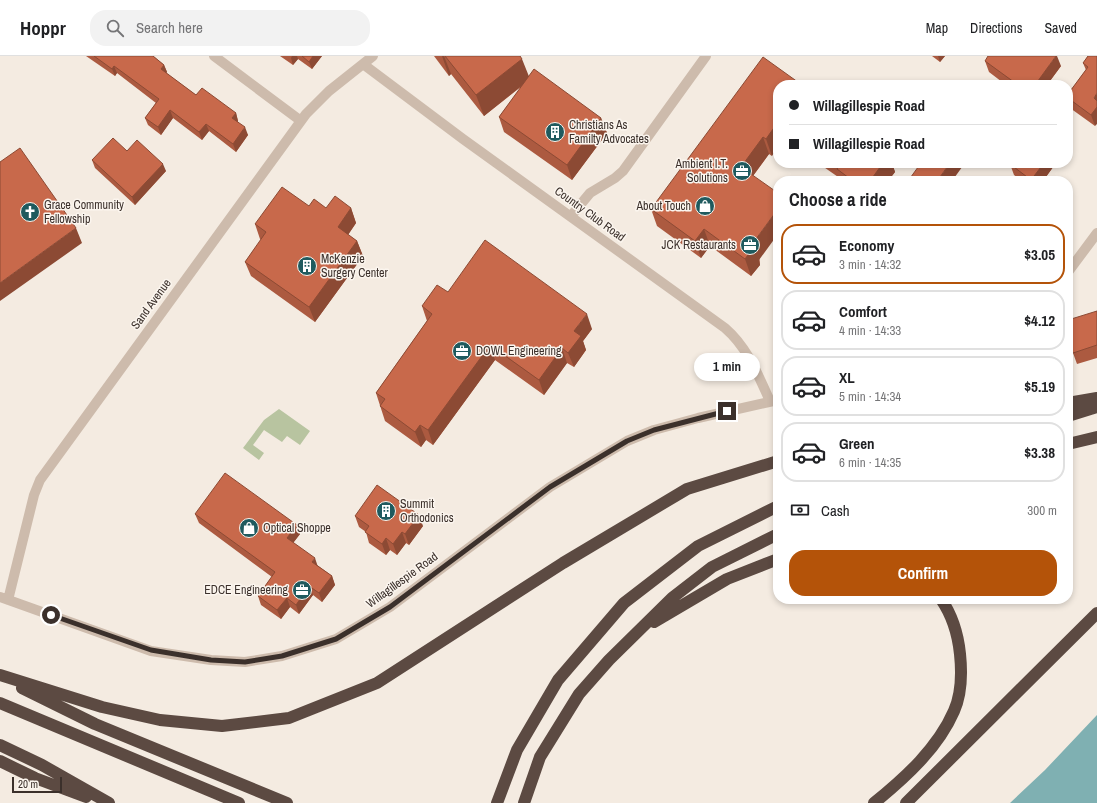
<!DOCTYPE html>
<meta charset="utf-8">
<style>
:root{--surface:#fff;--page:#f2f2f2;--text:#202124;--muted:#757577;--line:#e0e0e0;--accent:#b45309}
body{margin:0;font-family:"Archivo Narrow",sans-serif;background:var(--page);color:var(--text);height:100vh;display:flex;flex-direction:column;font-size:15px;white-space:nowrap}
*{box-sizing:border-box;margin:0}
p{font-size:13px;color:var(--muted)}
.icon{flex:none;width:22px;height:22px;fill:none;stroke:currentColor;stroke-width:2;stroke-linecap:round;stroke-linejoin:round}
.map{position:relative;flex:1;overflow:hidden}
.details{position:absolute;left:773px;top:120px;width:300px;height:428px;display:flex;flex-direction:column;background:var(--surface);border-radius:16px;box-shadow:0 2px 6px #0003}
.details>*{flex:none}
.hud{position:absolute;left:773px;top:24px;width:300px;height:88px;border-radius:16px;box-shadow:0 2px 6px #0003;display:grid;align-content:center;height:88px;padding:0 16px;background:var(--surface)}
.scale{position:absolute;left:12px;bottom:10px;width:50px;box-sizing:border-box;padding-left:4px;border:2px solid #3b302b;border-top:0;font-size:11px;line-height:14px;white-space:nowrap;color:#3b302b;-webkit-text-stroke:3px #fbf5ee;paint-order:stroke}
.end{position:absolute;width:18px;height:18px;margin:-9px;border:5px solid #3b302b;background:#fff;box-shadow:0 0 0 2px #fff}
.from{border-radius:50%}
.bubble{position:absolute;height:28px;border-radius:14px;background:var(--surface);box-shadow:0 2px 6px #0003;font-size:13px;font-weight:800;line-height:28px;text-align:center}
.hud b{display:flex;align-items:center;gap:14px;height:38px;font-size:15px}
.hud b+b{border-top:1px solid var(--line)}
.hud i{width:10px;height:10px;background:var(--text)}
ul{padding:0;list-style:none}
li{display:flex;align-items:center;gap:12px;height:60px;margin:0 8px 6px;padding:0 8px;border:2px solid var(--line);border-radius:16px}
li div{flex:1}
li b{display:block;font-size:15px}
li em{font-style:normal;font-weight:800}
li.active{border-color:var(--accent)}
li>.icon{width:36px;height:36px;stroke-width:1.5}
h2{padding:0 16px;font-size:18px;line-height:48px}
.pay{display:flex;align-items:center;gap:10px;height:44px;padding:0 16px;font-size:15px}
.pay p{margin-inline-start:auto}
.action{display:flex;gap:8px;margin-top:auto;padding:8px 16px}
.action a{flex:1;height:46px;border-radius:16px;background:var(--accent);color:#fff;font-size:16px;font-weight:800;line-height:46px;text-align:center}
header{display:flex;align-items:center;gap:24px;box-sizing:border-box;height:56px;padding:0 20px;background:var(--surface);border-bottom:1px solid var(--line)}
header strong{font-size:19px}
nav{display:flex;gap:22px;margin-inline-start:auto;font-size:14px}
.search{width:280px;height:36px;background:var(--page);display:flex;align-items:center;gap:10px;box-sizing:border-box;padding:0 14px;border-radius:16px;color:var(--muted);font-size:15px}
.map>svg:first-child{display:block}
</style>
<header>
<strong>Hoppr</strong>
<div class="search"><svg class="icon" aria-label="search" viewBox="0 0 24 24"><circle cx="10" cy="10" r="6"/><path d="M15 15l6 6"/></svg>Search here</div>
<nav><a>Map</a><a>Directions</a><a>Saved</a></nav>
</header>
<div class="map">
<svg width="1097" height="747" viewBox="0 0 1097 747">
<rect width="100%" height="100%" fill="#f4ebe1"/>
<path fill="#b8c4a0" d="M279 353 310 375 300 389 287 380 282 386 264 374 253 389 264 397 259 404 243 392 264 364Z"/>
<path fill="#7fb0b2" d="M1097 659V747H1010L1045 714Z"/>
<g fill="none" stroke-linecap="round" stroke-linejoin="round">
<path stroke="#cdbbac" stroke-width="10" d="M214 0 301 65
M363 8 463 83 725 272C748 292 758 319 770 345
M571 160 590 137 615 122 623 115 706 0
M1068 216 1097 177
M0 541 151 595 211 604 245 606 282 600 336 583 390 551 550 431 627 385 654 374 698 362 778 344
M8 544 34 439 40 424 306 58 329 35 373 0"/>
<path stroke="#5c4a42" stroke-width="12" d="M1068 347 1097 342
M1068 360 1097 351
M1068 388 1097 381
M654 566 727 523 778 503
M0 619 102 651 160 664 222 670 289 662 377 627 563 507 687 433 778 405
M22 632 95 668 287 747
M0 647 239 747
M0 689 42 709 109 747
M0 705 35 722 86 741
M497 747 517 694 558 624 624 547 698 490 778 450
M524 747 540 701 579 638 609 604 672 542 712 511 778 478
M874 747C905 722 938 692 954 655 962 637 962 617 960 598 958 578 952 559 941 543
M906 747 1097 557"/>
</g>
<path fill="#ac5a40" d="M86 0H153L164 9 167 16 166 17 196 39 236 57 238 65V66L248 79 236 96 209 75 202 84 173 62 161 79 148 69 145 62 156 47 117 17 115 20Z
M280 0H322L312 13 298 3 293 9Z
M434 0H520L528 20 601 62 607 77 572 124 504 76 499 61 522 30 484 60 451 18 449 20Z
M932 0H945L940 6Z
M1088 0 1095 70 1070 52 1068 46V38L1086 14 1083 7Z
M985 5 1061 10 1047 29H1006L989 16Z
M778 29 772 100 769 98 753 120 760 209 751 220 710 190 701 202 657 170 651 153Z
M127 95 166 115 135 149 95 112 92 104Z
M818 107H892L895 116 888 125H841V123Z
M1010 107H1056L1043 125H1022L1014 119 1010 108Z
M326 152H351L356 167 348 179 357 185 363 200 315 266 251 220 245 206 261 184 260 183 255 168Z
M448 236 592 273 583 285 586 294 574 311 567 307 544 339 495 304 433 389 426 384 421 391 385 365 376 337 427 265 422 250Z
M1097 255V302L1077 308 1073 297Z
M195 458 297 469 300 478 293 487 317 509 332 520 335 529 322 546 313 539 299 558 290 551 281 563 261 549 258 540 272 521 199 467Z
M355 460 423 470 409 489 406 487 397 499 390 494 386 499 369 487 366 476 359 471Z"/>
<path fill="#8c4a34" d="M292 0H297L298 3 293 9 291 2Z
M313 0H322L312 13 309 6Z
M442 0H444L451 18 449 20Z
M938 0H945L940 6Z
M1056 0H1057L1061 10 1047 29H1035Z
M522 3 530 23 484 60 476 39Z
M164 9 167 16 164 20 161 13Z
M114 10 117 17 115 20 112 13Z
M1097 37V68L1095 70 1091 59 1094 42Z
M170 54 173 62 161 79 158 71Z
M236 57 238 65 235 69 232 62Z
M601 62 607 77 572 124 567 109Z
M778 66V91L772 100 766 83Z
M206 68 209 75 202 84 199 76Z
M245 71 248 79 236 96 233 88Z
M763 81 769 98 747 128 741 111Z
M883 107H892L895 116 888 125H870Z
M950 107H965L952 125H937Z
M1044 107H1056L1043 125H1032L1031 124Z
M163 108 166 115 135 149 132 141Z
M351 152 356 167 343 186 338 171Z
M778 153V178L759 204 760 209 751 220 745 203 753 187Z
M76 172 82 187 0 245V227Z
M704 173 710 190 701 202 695 185Z
M357 185 363 200 315 266 309 251Z
M587 258 592 273 583 285 586 294 574 311 568 297 574 275Z
M490 289 495 304 433 389 428 374Z
M562 292 567 307 544 339 539 324Z
M420 369 426 384 421 391 415 376Z
M419 459 423 470 409 489 405 478Z
M297 469 300 478 290 491 287 482Z
M402 476 406 487 397 499 393 488Z
M386 482 390 494 386 499 382 488Z
M315 502 318 511 312 506Z
M332 520 335 529 322 546 319 537Z
M309 530 313 539 299 558 296 549Z
M287 542 290 551 281 563 277 554Z"/>
<path fill="#c8694b" stroke="#8c4a34" d="M94 0H153L164 9 161 13 196 39 202 32 236 57 232 62 245 71 233 88 206 68 199 76 170 54 158 71 145 62 159 43 114 10 112 13Z
M302 0H313L309 6Z
M445 0H520L522 3 476 39Z
M988 0H1056L1035 29H1018L985 5Z
M1088 0H1097V37L1094 42 1097 45V51L1091 59 1068 42V38L1088 11 1083 7Z
M763 1 802 29H778V66L766 83 763 81 741 111 778 137V153L753 187V192L745 203 704 173 695 185 651 153Z
M534 13 601 62 567 109 499 61Z
M113 82 127 95 137 84 163 108 132 141 92 104Z
M20 92 76 172 0 227V106Z
M835 107H883L870 125H862L859 123 857 125H853L837 113 839 110Z
M921 107H950L937 125H908Z
M1010 107H1044L1031 124 1010 108Z
M282 131 309 150 314 143 326 152 335 140 351 152 338 171 357 185 309 251 245 206 266 176 255 168Z
M485 184 587 258 574 275 581 280 568 297 562 292 539 324 490 289 428 374 420 369 415 376 380 350 385 343 376 337 432 258 422 250 437 229 448 236Z
M1097 255V289L1073 297 1068 283V264Z
M225 417 297 469 287 482 315 502 312 506 332 520 319 537 309 530 296 549 287 542 277 554 258 540 275 516 195 458Z
M377 429 419 459 405 478 402 476 393 488 386 482 382 488 365 476 369 470 355 460Z"/>
<g fill="none" stroke-linecap="round" stroke-linejoin="round">
<path stroke="#3b302b" stroke-width="5" d="M51 559 151 594 211 604 245 606 282 600 336 583 390 551 550 431 627 385 654 374 727 355"/>
</g>
<defs>
<symbol id="building-disc" viewBox="-11 -11 22 22"><circle r="9.5" fill="#1f5a5e" stroke="#fbf5ee"/><path d="M-4-6H4V6H1V3H-1V6H-4ZM-2.5-4.3h1.7v1.8h-1.7ZM.8-4.3h1.7v1.8H.8ZM-2.5-1h1.7V.8h-1.7ZM.8-1h1.7V.8H.8Z" fill="#fff"/></symbol>
<symbol id="office-disc" viewBox="-11 -11 22 22"><circle r="9.5" fill="#1f5a5e" stroke="#fbf5ee"/><path d="M-6-3h4V-5.5h4V-3h4V5H-6ZM-1-4.5V-3h2v-1.5ZM-6 0V1H6V0Z" fill="#fff"/></symbol>
<symbol id="shop-disc" viewBox="-11 -11 22 22"><circle r="9.5" fill="#1f5a5e" stroke="#fbf5ee"/><path d="M-5-2.5h2.3a2.7 3.5 0 0 1 5.4 0H5L5.5 6h-11ZM-1.5-2.5h3a1.5 2.3 0 0 0-3 0Z" fill="#fff"/></symbol>
<symbol id="church-disc" viewBox="-11 -11 22 22"><circle r="9.5" fill="#1f5a5e" stroke="#fbf5ee"/><path d="M-1.2-6h2.4v3.5h3.3v2.4h-3.3V6h-2.4V-.1h-3.3v-2.4h3.3Z" fill="#fff"/></symbol>
</defs>
<g fill-rule="evenodd">
<use href="#building-disc" x="544" y="65" width="22" height="22"/>
<use href="#office-disc" x="731" y="104" width="22" height="22"/>
<use href="#shop-disc" x="694" y="139" width="22" height="22"/>
<use href="#church-disc" x="19" y="145" width="22" height="22"/>
<use href="#office-disc" x="739" y="178" width="22" height="22"/>
<use href="#building-disc" x="296" y="199" width="22" height="22"/>
<use href="#office-disc" x="451" y="284" width="22" height="22"/>
<use href="#building-disc" x="375" y="444" width="22" height="22"/>
<use href="#shop-disc" x="238" y="461" width="22" height="22"/>
<use href="#office-disc" x="291" y="523" width="22" height="22"/>
</g>
<g text-anchor="middle" dominant-baseline="central" stroke-width="3" stroke-linejoin="round" paint-order="stroke">
<g font-size="12" fill="#3b302b" stroke="#fbf5ee" text-anchor="start">
<text x="569" y="69">Christians As<tspan x="569" dy="14">Familty Advocates</tspan></text>
<text x="728" y="108" text-anchor="end">Ambient I.T.<tspan x="728" dy="14">Solutions</tspan></text>
<text x="44" y="149">Grace Community<tspan x="44" dy="14">Fellowship</tspan></text>
<text x="691" y="150" text-anchor="end">About Touch</text>
<text x="736" y="189" text-anchor="end">JCK Restaurants</text>
<text x="321" y="203">McKenzie<tspan x="321" dy="14">Surgery Center</tspan></text>
<text x="476" y="295">DOWL Engineering</text>
<text x="400" y="448">Summit<tspan x="400" dy="14">Orthodonics</tspan></text>
<text x="263" y="472">Optical Shoppe</text>
<text x="288" y="534" text-anchor="end">EDCE Engineering</text>
</g>
<g font-size="12" fill="#3b302b" stroke="#fbf5ee">
<text transform="translate(590 158) rotate(36)">Country Club Road</text>
<text transform="translate(151 248) rotate(-54)">Sand Avenue</text>
<text transform="translate(402 524) rotate(-36)">Willagillespie Road</text>
</g>
</g>
</svg>
<div class="scale">20 m</div>
<i class="end from" style="left:51px;top:559px"></i>
<i class="end" style="left:727px;top:355px"></i>
<div class="bubble" style="left:694px;top:297px;width:66px">1 min</div>
<div class="hud">
<b><i class="from"></i>Willagillespie Road</b>
<b><i></i>Willagillespie Road</b>
</div>
<section class="details">
<h2>Choose a ride</h2>
<ul>
<li class="active"><svg class="icon" aria-label="car" viewBox="0 0 24 24"><path d="M5 17H2v-5l4-1 3-4h7l3 4 3 1v5h-3M9 17h6M6 11h13"/><circle cx="7" cy="17" r="2"/><circle cx="17" cy="17" r="2"/></svg><div><b>Economy</b><p>3 min · 14:32</p></div><em>$3.05</em></li>
<li><svg class="icon" aria-label="car" viewBox="0 0 24 24"><path d="M5 17H2v-5l4-1 3-4h7l3 4 3 1v5h-3M9 17h6M6 11h13"/><circle cx="7" cy="17" r="2"/><circle cx="17" cy="17" r="2"/></svg><div><b>Comfort</b><p>4 min · 14:33</p></div><em>$4.12</em></li>
<li><svg class="icon" aria-label="car" viewBox="0 0 24 24"><path d="M5 17H2v-5l4-1 3-4h7l3 4 3 1v5h-3M9 17h6M6 11h13"/><circle cx="7" cy="17" r="2"/><circle cx="17" cy="17" r="2"/></svg><div><b>XL</b><p>5 min · 14:34</p></div><em>$5.19</em></li>
<li><svg class="icon" aria-label="car" viewBox="0 0 24 24"><path d="M5 17H2v-5l4-1 3-4h7l3 4 3 1v5h-3M9 17h6M6 11h13"/><circle cx="7" cy="17" r="2"/><circle cx="17" cy="17" r="2"/></svg><div><b>Green</b><p>6 min · 14:35</p></div><em>$3.38</em></li>
</ul>
<div class="pay"><svg class="icon" aria-label="cash" viewBox="0 0 24 24"><path d="M3 7h18v10H3z"/><circle cx="12" cy="12" r="2"/></svg>Cash<p>300 m</p></div>
<div class="action"><a>Confirm</a></div>
</section>
</div>
